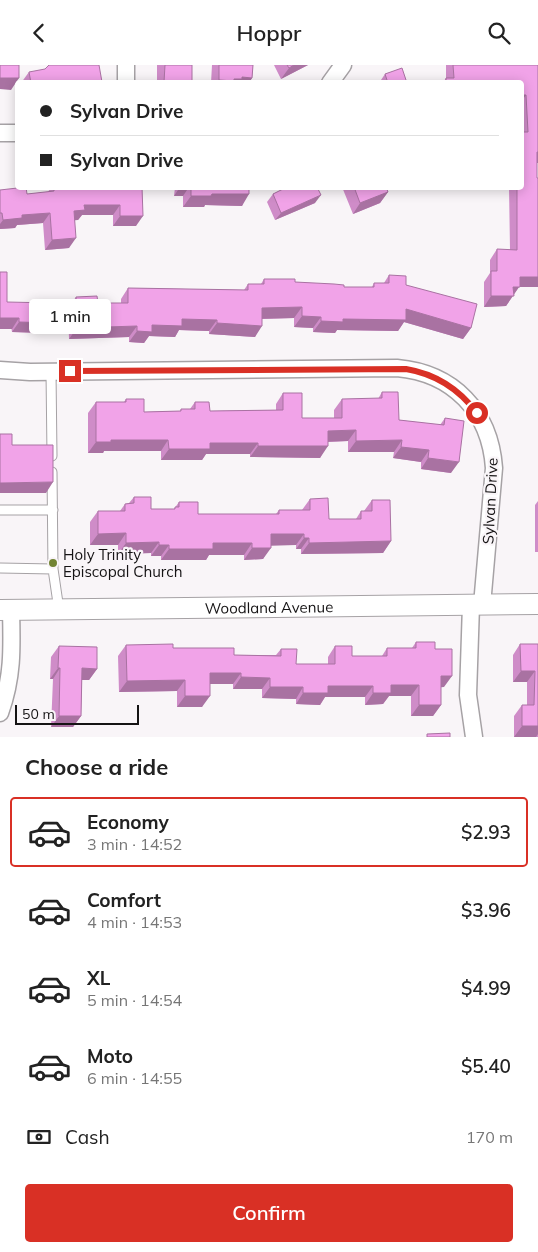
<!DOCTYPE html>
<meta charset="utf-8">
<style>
:root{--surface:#fff;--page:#f2f2f2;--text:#222;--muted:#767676;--line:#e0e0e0;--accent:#d93025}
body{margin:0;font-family:Mulish,sans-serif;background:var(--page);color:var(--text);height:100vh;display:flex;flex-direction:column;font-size:19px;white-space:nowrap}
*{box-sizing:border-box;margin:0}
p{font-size:16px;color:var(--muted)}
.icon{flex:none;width:28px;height:28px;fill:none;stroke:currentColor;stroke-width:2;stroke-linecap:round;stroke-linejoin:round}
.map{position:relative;height:672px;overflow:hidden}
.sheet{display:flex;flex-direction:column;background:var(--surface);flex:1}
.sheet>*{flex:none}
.banner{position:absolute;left:15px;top:15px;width:509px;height:110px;border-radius:5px;box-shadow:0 2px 12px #0003;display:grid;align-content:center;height:110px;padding:0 25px;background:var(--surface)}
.scale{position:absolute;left:15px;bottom:12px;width:124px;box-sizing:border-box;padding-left:5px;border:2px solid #151314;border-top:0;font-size:14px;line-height:18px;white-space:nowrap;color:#151314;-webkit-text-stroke:4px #f9f5f8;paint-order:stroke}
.end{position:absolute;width:22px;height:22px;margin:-11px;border:6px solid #d93025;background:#fff;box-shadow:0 0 0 2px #fff}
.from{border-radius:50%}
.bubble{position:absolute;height:35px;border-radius:5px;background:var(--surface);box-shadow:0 2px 12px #0003;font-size:16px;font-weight:600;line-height:35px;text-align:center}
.banner b{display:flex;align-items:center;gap:18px;height:48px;font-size:19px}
.banner b+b{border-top:1px solid var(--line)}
.banner i{width:12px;height:12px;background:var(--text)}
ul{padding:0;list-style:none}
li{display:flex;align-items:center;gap:15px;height:70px;margin:0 10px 8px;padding:0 15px;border:2px solid transparent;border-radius:5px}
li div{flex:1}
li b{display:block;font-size:19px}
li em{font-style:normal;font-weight:600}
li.selected{border-color:var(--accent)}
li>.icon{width:45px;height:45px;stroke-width:1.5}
h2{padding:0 25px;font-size:22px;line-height:60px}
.pay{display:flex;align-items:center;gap:12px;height:55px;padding:0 25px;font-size:19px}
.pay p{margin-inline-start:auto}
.button{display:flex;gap:10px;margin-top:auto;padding:10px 25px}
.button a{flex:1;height:58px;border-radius:5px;background:var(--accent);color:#fff;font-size:20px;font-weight:600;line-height:58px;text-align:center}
header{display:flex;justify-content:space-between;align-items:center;height:65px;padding:0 25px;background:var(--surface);font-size:22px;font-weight:600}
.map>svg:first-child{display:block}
</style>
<header><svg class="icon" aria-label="back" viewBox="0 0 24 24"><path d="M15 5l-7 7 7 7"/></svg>Hoppr<svg class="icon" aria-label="search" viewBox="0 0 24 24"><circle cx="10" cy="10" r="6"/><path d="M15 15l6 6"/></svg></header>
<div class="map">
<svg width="538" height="672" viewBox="0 0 538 672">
<rect width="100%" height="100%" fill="#f9f5f8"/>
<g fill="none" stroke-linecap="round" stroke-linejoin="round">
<defs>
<path id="service" d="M51 307 52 391
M52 407 53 504 59 545
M0 445H53
M0 503 53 504"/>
<path id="minor" d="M126 0V18
M330 18 343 0
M0 68H18
M0 305 30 307 397 303C453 308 490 346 494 403L482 540
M471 540 468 630 474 672
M0 648C13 612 12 583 11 545"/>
<g id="tertiary">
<path id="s1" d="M0 545 538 539"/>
</g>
</defs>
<use href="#service" stroke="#a6a2a5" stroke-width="11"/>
<use href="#minor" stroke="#a6a2a5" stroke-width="19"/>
<use href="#tertiary" stroke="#a6a2a5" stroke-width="22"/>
<use href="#service" stroke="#fff" stroke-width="9"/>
<use href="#minor" stroke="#fff" stroke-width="16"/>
<use href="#tertiary" stroke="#fff" stroke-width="20"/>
</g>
<path fill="#cf8cc8" d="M157 0H192V18H157Z
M212 0H253L252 13 249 18H211Z
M274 0H308L281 14Z
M446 0H538L537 98V113H538V222H519L506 241 484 242V217L490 208V195L497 184 510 185 509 122H521V18L444 16 446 13Z
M29 7 101 18H21Z
M385 9 407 18H379Z
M51 122H142L136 161H113V150H82L78 155H75L69 183 45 185 43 158 17 160 15 163 0 164V125L27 129 48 127Z
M175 122H249L242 141 205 140 204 142H183V131H174Z
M279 122H317L315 138 275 155 267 137 273 129 280 126Z
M342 122H387L386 123 388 127 380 138 353 149Z
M389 210 406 220 471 263 463 274 404 257 398 266 337 265 335 268 313 267V263L294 262V253L262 254 255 272 209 269V266L179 265 175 272 149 271 144 278 129 277V272L69 274 68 243 76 232 98 238H121V234L128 223 244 225 248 219H261L264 214 344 222H372L374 218H384Z
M7 237 52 258 44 268 12 267Z
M382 327 399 355 440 360 445 353 451 408 421 404V397L393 393 394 387H348V376L328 377 320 393 250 392V389H206L202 395H161V386H104L103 388H88V348L96 337H124L126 334 144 347 180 346 181 344H190L195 337 210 346 276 345V339L283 328 302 353H334V345L342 334H378Z
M134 432 151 444H174L179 437 198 449H276L279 445H302L310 434 329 454H356L361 446H364L372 435 391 476 383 488 301 489V484H296V480H271L263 494 244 495V490H209L206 495H161V491H151V488L118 489V480H90V457L98 446H120L125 439 129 438Z
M538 436V487H535V440Z
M416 577 435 584 444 622H441V640L433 651H411V631H389L383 639 365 640V632H325L320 640 296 639V634L262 633V624H233V619H210L202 642H177V626L119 627 118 591 126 580 173 583 234 590H276L281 584 296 599H328V592L335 581 352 591H382L387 583H412Z
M520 579H538V672H514V651L522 640H527V617H513V590Z
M59 581 97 604 89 615H82L81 651 73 662H51L53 614H50L51 592Z"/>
<path fill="#a972a2" d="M294 0H308L281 14 289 3Z
M242 12 252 13 249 18H217L219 15Z
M0 13H19L11 25 0 24Z
M521 30H526L521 37Z
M537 87H538V98H529Z
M180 122H189L183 131H174Z
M388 127 380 138 353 149 360 138Z
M212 129H249L242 141 205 140 204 142H183L191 131Z
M321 130 315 138 275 155 281 148Z
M84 140H120L113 150H82L78 155 67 156 74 146Z
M50 148 43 158 17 160 15 163 0 164V159L3 155 22 150Z
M120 151H143L136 161H113Z
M76 173 69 183 45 185 52 175Z
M520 212H538V222H519L506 241 484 242 491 231Z
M302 242 294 253 254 254 262 243Z
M406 244 471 263 463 274 404 257 398 266 337 265 335 268 313 267 321 256 343 254Z
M302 251 321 252 313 263 294 262Z
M0 253H19L12 264H0Z
M182 254 217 255 209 266 179 265 175 272 149 271 144 278 129 277 137 266 152 260Z
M19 257 52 258 44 268 12 267Z
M217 258 262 261 255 272 209 269Z
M137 261 129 272 69 274 77 263Z
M356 365 348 376 320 377 328 366Z
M111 375H168L161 386H104L103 388H88L96 377Z
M402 375 394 387H348L356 376Z
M210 378H258L250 389H206L202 395H161L169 384Z
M258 381H328L320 393 250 392Z
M401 382 429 385 421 397 393 393Z
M428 393 459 397 451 408 421 404Z
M53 417 46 428H0V418Z
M126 468 118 480H90L98 469Z
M271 469H304L296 480 263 481Z
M304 473H309L301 484H296Z
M391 476 383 488 301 489 309 478Z
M159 477 151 488 118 489 126 478Z
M213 478H252L244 490H209L206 495H161L169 484Z
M159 480H169L161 491H151Z
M252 483H271L263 494 244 495Z
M58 603H60L53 614H50Z
M82 603 97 604 89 615H74Z
M521 606H535L527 617H513Z
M210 608H241L233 619H202Z
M441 611H452L444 622 433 623Z
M241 612 270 613 262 624H233Z
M185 615 177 626 119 627 127 616Z
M391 620H419L411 631H389L383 639 365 640 373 628Z
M328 621H373L365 632H325L320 640 296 639 303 628Z
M270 622H303L296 634 262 633Z
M185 631H210L202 642H177Z
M419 640H441L433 651H411Z
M59 651H81L73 662H51Z
M522 661H538V669L536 672H514Z"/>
<path fill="#f1a3e8" stroke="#a972a2" d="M0 0H19V13H0Z
M49 0H99L102 17 98 18H31L29 7 45 4Z
M165 0H192V18L164 17Z
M219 0H253L252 13 242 12V14H234V16L219 15Z
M287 0H294L289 3Z
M453 0H538V87H537V113H538V212H520V222H513L514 231H491V206H497V184L517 185V122H521V67H528L526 30H521V18H440L446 16V13H454Z
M402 3 407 18H388L385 9Z
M26 122 27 129 54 126V122H142L143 151H120V140H84L85 145 74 146 76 173 52 175 50 148 22 150V153L3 155 2 148H0V125Z
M191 122H249V129H212L211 131H191Z
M287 122H317L321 130 281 148 273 129Z
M354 122H386L388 127 360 138Z
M0 207H7V237L52 238V258L19 257V253H0Z
M389 210 406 211V220L477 239 471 263 406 244V255L343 254V257L321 256V252L302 251V242L262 243V261L217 258V255L182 254V261L152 260V267L137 266V261L77 263 76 232 97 231 98 238H128V223L248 225V219H264V214H295V217L334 219 344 220V222H374V218H389Z
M382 327H398L399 355 444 360 445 353 464 356 459 397 428 393 429 385 401 382 402 375 356 376V365L328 366V381H258V378H210V384H169L168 375H111V377H96V337H126V334H144V347L181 346V344H195V337H209L210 346 283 345V328H302V353H342V334L382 333Z
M0 369H12V380H53V417L0 418Z
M134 432H151V444H175V442H179V437H198V449H279V445H310V434L328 433 329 454H361V446H372V435H390L391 476 309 478V473H304V469H271V483H252V478H213V484H169V480H159V477L126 478V468L98 469V446H125V439L134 438Z
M416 577H435V584H452V611H441V640H419V620H391V628H373V621H328V628H303V622H270V613L241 612V608H210V631H185V615L127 616 126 580 173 579V583H234V590L281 591V584H297L296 599H335V581H352V591H387V583H416Z
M520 579H538V661H522V640H534L535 606H521Z
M59 581 97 582V604L82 603 81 651H59L60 603H58Z
M450 668V672H427V669Z"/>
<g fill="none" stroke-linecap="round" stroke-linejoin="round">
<path stroke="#d93025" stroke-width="6" d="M70 306 406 304C436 309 459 324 477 348"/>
</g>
<circle fill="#728433" stroke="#f9f5f8" stroke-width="2" cx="53" cy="498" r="5"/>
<g text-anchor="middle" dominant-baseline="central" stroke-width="4.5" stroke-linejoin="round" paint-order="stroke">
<g font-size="15" fill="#151314" stroke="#f9f5f8">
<text transform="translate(490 436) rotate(-87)">Sylvan Drive</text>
<text stroke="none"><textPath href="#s1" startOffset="269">Woodland Avenue</textPath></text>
</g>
<g font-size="15" fill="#151314" stroke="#f9f5f8" text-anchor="start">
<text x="63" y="489">Holy Trinity<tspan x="63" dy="17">Episcopal Church</tspan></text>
</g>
</g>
</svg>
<div class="scale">50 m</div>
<i class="end from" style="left:477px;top:348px"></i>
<i class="end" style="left:70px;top:306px"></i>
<div class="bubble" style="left:29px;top:234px;width:82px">1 min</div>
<div class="banner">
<b><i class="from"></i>Sylvan Drive</b>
<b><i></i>Sylvan Drive</b>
</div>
</div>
<section class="sheet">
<h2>Choose a ride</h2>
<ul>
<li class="selected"><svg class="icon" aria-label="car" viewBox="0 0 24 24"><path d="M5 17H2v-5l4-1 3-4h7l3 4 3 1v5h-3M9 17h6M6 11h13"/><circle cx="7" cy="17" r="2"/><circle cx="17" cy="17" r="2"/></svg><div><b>Economy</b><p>3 min · 14:52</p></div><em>$2.93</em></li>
<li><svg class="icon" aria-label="car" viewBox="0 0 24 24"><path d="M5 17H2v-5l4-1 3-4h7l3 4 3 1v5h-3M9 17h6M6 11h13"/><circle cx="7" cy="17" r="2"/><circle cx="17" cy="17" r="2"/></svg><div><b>Comfort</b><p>4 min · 14:53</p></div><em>$3.96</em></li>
<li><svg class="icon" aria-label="car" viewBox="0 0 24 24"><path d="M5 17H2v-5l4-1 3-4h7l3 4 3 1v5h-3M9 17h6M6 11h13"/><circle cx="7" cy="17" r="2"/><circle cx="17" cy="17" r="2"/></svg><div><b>XL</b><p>5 min · 14:54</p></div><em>$4.99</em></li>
<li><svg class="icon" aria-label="car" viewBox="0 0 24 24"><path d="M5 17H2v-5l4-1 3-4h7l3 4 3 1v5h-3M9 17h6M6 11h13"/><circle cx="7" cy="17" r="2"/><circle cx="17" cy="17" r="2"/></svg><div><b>Moto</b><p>6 min · 14:55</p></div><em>$5.40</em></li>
</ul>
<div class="pay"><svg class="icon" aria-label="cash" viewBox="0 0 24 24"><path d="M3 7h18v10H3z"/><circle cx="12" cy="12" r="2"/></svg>Cash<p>170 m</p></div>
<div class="button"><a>Confirm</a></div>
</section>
